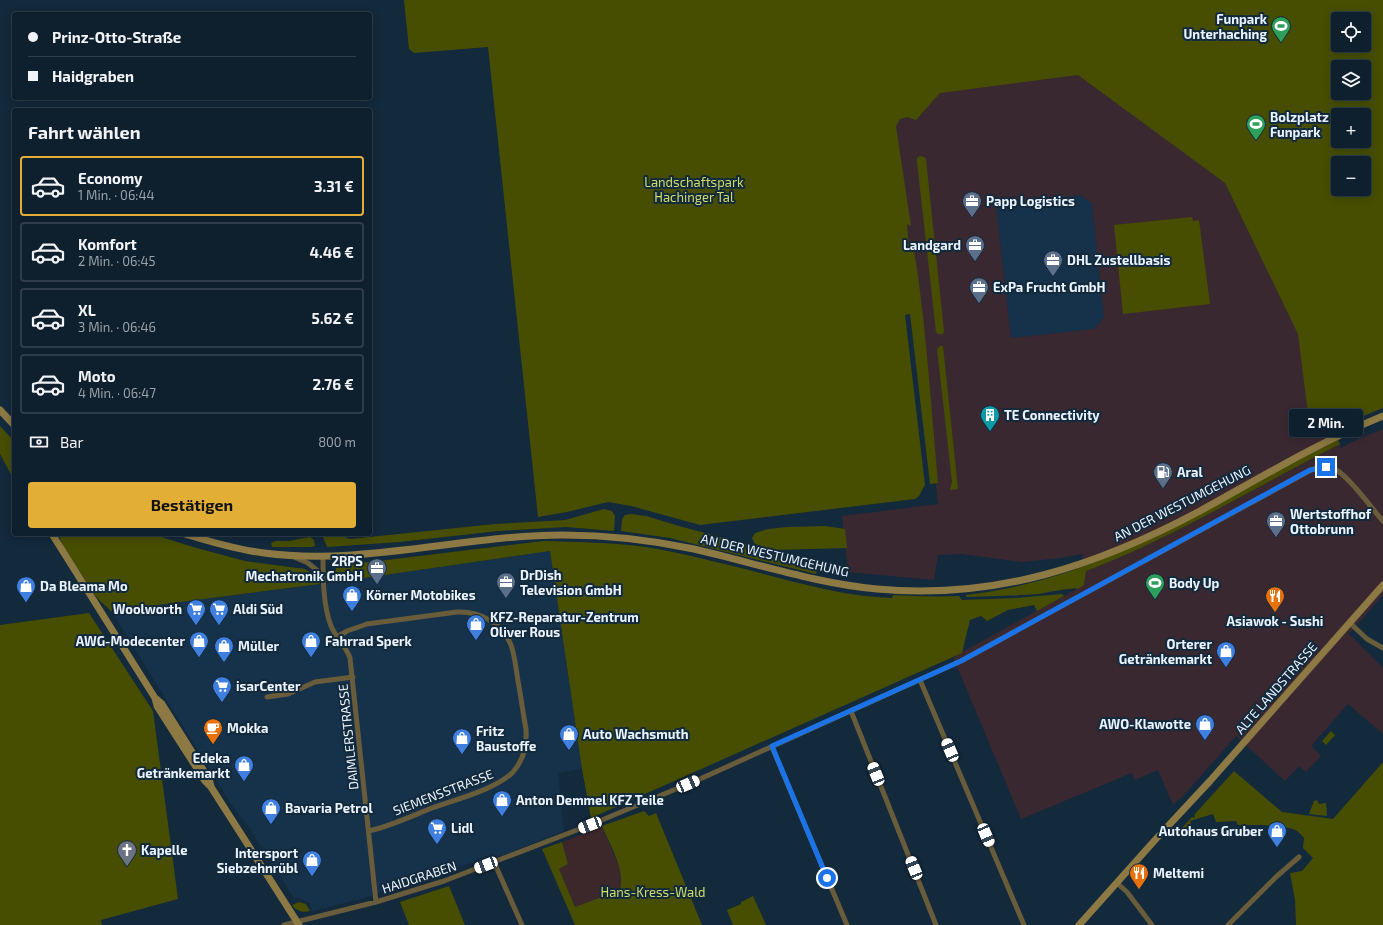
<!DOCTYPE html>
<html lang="de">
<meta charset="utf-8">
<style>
:root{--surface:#0e1f2d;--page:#172735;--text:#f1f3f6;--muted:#9ba2aa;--line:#2e3d49;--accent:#e3ae35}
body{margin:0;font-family:"Exo 2",sans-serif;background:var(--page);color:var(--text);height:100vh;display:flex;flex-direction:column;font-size:15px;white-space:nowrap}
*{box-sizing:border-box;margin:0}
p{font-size:13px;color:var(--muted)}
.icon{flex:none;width:22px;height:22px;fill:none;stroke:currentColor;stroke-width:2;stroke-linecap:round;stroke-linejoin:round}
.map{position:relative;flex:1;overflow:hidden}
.panel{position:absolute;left:12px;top:108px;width:360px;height:428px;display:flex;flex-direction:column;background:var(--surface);border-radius:4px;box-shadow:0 2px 10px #0003,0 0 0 1px var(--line)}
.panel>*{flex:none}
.hud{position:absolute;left:12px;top:12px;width:360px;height:88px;border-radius:4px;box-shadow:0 2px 10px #0003,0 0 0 1px var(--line);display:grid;align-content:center;height:88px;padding:0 16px;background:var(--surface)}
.fabs{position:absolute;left:1331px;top:12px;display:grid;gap:8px}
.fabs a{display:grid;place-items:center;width:40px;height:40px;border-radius:4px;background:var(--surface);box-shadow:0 2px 10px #0003,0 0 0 1px var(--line);font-size:20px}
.end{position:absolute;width:18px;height:18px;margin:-9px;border:5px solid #1a73e8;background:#fff;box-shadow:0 0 0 2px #fff}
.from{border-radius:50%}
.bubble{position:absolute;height:28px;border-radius:4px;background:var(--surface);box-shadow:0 2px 10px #0003,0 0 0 1px var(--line);font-size:13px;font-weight:700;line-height:28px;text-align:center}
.car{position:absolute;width:12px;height:24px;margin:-12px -6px;border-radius:5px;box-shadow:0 0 3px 1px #0007;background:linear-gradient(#fff 24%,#345 0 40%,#fff 0 76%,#345 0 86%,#fff 0)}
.hud b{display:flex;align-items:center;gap:14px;height:38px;font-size:15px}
.hud b+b{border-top:1px solid var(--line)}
.hud i{width:10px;height:10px;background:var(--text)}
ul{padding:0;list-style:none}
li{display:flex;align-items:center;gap:12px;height:60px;margin:0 8px 6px;padding:0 8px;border:2px solid var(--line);border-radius:4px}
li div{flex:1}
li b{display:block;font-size:15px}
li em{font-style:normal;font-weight:700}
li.active{border-color:var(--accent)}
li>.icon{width:36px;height:36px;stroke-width:1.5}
h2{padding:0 16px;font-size:18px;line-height:48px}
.pay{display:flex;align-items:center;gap:10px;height:44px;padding:0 16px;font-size:15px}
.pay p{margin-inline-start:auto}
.primary-button{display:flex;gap:8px;margin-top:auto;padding:8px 16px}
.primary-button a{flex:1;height:46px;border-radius:4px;background:var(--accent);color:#111;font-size:16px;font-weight:700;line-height:46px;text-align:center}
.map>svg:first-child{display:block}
</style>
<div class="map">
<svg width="1383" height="925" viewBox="0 0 1383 925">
<rect width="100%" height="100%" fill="#13293c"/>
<path fill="#16324a" d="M1081 195 1092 204 1104 317 1094 329 1011 338 996 205Z
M550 551 582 769 558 773 564 831 475 866 471 863 364 898 313 911 308 902 298 898H294L248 826 233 807 111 611 330 583Z"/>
<path fill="#3a2831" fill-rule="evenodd" d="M1078 72 1225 183 1336 408 1333 426 1341 448 1354 441 1383 429V595L1349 634 1383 668V734L1348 704 1311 746 1321 756 1306 772 1299 766 1285 781 1236 736 1184 795 1173 805 1158 770 1135 780 1132 773 1021 819 953 657 1084 585 1086 571 1082 554 1060 558 1022 562 961 554 938 555 934 580 848 572 842 516 938 504 893 99ZM1081 195 1092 204 1104 317 1094 329 1011 338 996 205Z"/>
<path fill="#3c282b" d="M602 826 619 867 621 886 620 890 575 907 559 869 568 864 562 842Z"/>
<path fill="#474e01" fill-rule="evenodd" d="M404 0H1383V408L1334 428 1333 426 1311 437 1298 334 1225 183 1078 75 940 93 916 120 907 117 900 119 896 126 911 226 907 224 909 246 913 247C918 270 920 293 923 316 929 372 933 428 938 483L930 484 910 314 905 315 925 485 919 496 915 499 700 525 631 506 608 502 567 512 538 517 488 47 414 53 409 49ZM1338 19H1364V45H1338ZM1338 67H1364V93H1338ZM1338 115H1364V141H1338ZM1338 163H1364V189H1338Z
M920 156 924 157 926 159 944 331 943 334H938L936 332 917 162V158Z
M1192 217 1193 221 1199 220 1210 304 1123 314 1114 225Z
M940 346H943L958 489 950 490 952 482 937 349Z
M0 426 14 441V480L0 454Z
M1338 440 1340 444C1255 487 1175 537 1086 571L1084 585 1078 589C1073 587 1046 593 1038 594 1014 596 990 596 966 597V595C1105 579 1216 501 1338 440Z
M604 509 612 511 615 516 614 531 566 527 498 531 400 542 327 547 323 537 320 534H337L350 539 495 524 565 520Z
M631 514 646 516 679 526 750 545 761 551 819 564 816 574 670 538 621 531 622 519 625 515Z
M825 526 845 529 847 548 773 550 755 544 752 538 755 533 768 529 787 527Z
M58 534H152L193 547 245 561 305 569 315 575 320 584 111 611 97 598 63 546Z
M310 537 314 540 315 546 311 547H272L271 543 276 541H289Z
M544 541C575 542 607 542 638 546 662 549 688 555 712 561 771 574 831 596 892 598L893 595C915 596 938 597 959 596L962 600 1016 598 1062 594 1064 596 1037 611 1034 605 1008 610 987 621 981 616 970 620 962 653 591 818 582 769 550 551 330 583 337 566Z
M89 613 153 711 178 899 101 920 102 925H0V625Z
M1331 731 1335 735 1326 745 1322 741Z
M1383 762V925H1296L1295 900 1290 873 1302 871 1313 858 1303 848 1304 838C1302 836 1300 833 1297 831 1284 824 1254 825 1238 825L1236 821 1216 822 1213 814 1190 821 1192 829 1181 832 1179 831 1192 817 1194 818 1195 816 1194 815 1234 771 1282 812 1333 819Z
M1317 800 1319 804 1326 803 1327 816 1309 814 1314 801Z
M644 811 649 816 656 813 702 925H575L542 849 562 842 568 864 559 869 575 907 620 890C625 869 610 845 602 826Z
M449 886 465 925H409L400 902Z
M753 896 766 925H733L727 910 741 904V902Z
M299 902 306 904 310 911C303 913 296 911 292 905Z"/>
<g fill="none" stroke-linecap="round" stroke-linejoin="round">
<path stroke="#685c3b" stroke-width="5" d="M323 556C323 578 323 605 331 626 336 638 346 646 350 658L376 902
M294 557 308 563 323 575
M1350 623 1367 639 1383 648
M337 637 347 631 367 624 457 612C480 611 502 623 511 645 515 656 516 669 518 681 521 697 523 713 526 729 527 746 524 759 513 772 497 789 454 800 432 808 412 816 391 826 369 831
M920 680 1024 925
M267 697 288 694 315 682 353 677
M851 711 936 925
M772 747 847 925
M494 862 522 925
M1117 883 1127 892 1152 925
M284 925 376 902 444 881 590 825 700 779 961 661 1311 470C1318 467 1324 466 1332 468 1346 472 1372 509 1383 521
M1228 925 1276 877 1299 857"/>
<path stroke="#8c7943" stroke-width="7" d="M0 410 14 425
M52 534 155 698 157 706 205 781 211 787 299 925
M185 534C211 542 238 550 264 553 363 566 465 535 563 535 607 535 651 540 694 549 755 563 814 583 877 589 995 600 1097 566 1200 511 1260 478 1319 442 1383 416
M155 698 162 704 209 779 211 786
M1079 925 1155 840 1210 781 1383 585"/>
</g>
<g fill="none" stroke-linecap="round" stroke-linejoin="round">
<path stroke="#1a73e8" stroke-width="5" d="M827 878 772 746 961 661 1310 470 1326 467"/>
</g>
<defs>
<symbol id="stadium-pin" viewBox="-11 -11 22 30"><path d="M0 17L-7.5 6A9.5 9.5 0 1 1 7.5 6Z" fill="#2e9e5b" stroke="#13293c"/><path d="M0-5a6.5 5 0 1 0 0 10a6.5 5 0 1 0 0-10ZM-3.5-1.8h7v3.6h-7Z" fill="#fff"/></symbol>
<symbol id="office-pin" viewBox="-11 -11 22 30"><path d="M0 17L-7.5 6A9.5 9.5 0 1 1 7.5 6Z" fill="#5c6f8a" stroke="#13293c"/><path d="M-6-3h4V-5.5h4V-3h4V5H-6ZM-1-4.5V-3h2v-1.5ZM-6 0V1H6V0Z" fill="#fff"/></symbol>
<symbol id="building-pin" viewBox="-11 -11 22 30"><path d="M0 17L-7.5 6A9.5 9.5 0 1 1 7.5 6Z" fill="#0f9aa8" stroke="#13293c"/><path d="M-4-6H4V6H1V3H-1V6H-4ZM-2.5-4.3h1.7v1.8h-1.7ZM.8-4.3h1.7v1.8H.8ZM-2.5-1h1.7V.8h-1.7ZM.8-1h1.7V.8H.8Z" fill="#fff"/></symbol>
<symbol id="fuel-pin" viewBox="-11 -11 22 30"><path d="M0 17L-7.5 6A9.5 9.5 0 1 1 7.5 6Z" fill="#5c6f8a" stroke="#13293c"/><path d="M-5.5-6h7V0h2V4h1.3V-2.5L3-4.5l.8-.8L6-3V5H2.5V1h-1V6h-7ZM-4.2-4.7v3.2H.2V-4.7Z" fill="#fff"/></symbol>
<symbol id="shop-pin" viewBox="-11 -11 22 30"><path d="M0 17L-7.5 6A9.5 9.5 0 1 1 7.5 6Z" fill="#3f7fe0" stroke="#13293c"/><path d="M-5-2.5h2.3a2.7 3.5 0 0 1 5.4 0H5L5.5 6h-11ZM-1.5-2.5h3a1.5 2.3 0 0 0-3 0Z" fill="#fff"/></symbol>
<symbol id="restaurant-pin" viewBox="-11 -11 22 30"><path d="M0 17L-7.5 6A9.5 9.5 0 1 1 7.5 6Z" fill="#e8710a" stroke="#13293c"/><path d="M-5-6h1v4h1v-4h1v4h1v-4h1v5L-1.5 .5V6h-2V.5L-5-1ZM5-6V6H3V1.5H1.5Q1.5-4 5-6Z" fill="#fff"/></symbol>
<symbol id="supermarket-pin" viewBox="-11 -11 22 30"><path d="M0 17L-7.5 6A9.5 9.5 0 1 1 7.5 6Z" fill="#3f7fe0" stroke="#13293c"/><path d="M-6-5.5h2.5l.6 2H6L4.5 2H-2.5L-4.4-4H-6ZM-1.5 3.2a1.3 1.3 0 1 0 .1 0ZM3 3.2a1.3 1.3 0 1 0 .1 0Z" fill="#fff"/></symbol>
<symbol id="cafe-pin" viewBox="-11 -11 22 30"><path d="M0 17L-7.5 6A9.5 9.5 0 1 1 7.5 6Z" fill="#e8710a" stroke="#13293c"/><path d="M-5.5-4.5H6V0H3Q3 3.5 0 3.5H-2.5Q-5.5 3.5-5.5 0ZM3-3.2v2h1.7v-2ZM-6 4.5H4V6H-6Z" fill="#fff"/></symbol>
<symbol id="church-pin" viewBox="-11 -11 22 30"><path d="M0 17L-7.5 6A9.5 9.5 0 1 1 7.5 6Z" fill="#6b7280" stroke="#13293c"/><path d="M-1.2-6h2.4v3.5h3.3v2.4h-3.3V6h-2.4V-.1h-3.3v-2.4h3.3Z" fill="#fff"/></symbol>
</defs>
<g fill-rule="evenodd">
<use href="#stadium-pin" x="1270" y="15" width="22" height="30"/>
<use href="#stadium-pin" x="1245" y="113" width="22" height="30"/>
<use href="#office-pin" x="961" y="190" width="22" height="30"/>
<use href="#office-pin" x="964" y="234" width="22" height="30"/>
<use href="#office-pin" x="1042" y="249" width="22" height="30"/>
<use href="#office-pin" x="968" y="276" width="22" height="30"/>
<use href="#building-pin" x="979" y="404" width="22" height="30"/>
<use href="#fuel-pin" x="1152" y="461" width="22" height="30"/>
<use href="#office-pin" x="1265" y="510" width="22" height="30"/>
<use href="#office-pin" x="366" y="557" width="22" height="30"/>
<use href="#office-pin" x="495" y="571" width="22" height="30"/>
<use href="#stadium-pin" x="1144" y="572" width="22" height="30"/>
<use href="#shop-pin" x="15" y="575" width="22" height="30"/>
<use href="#shop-pin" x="341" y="584" width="22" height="30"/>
<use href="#restaurant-pin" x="1264" y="585" width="22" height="30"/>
<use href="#supermarket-pin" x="185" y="598" width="22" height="30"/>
<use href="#supermarket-pin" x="208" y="598" width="22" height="30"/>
<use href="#shop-pin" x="465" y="613" width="22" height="30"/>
<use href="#shop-pin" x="188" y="630" width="22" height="30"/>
<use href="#shop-pin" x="300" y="630" width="22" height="30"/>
<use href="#shop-pin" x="213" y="635" width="22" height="30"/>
<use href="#shop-pin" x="1215" y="640" width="22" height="30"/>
<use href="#supermarket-pin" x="211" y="675" width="22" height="30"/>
<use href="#shop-pin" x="1194" y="713" width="22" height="30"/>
<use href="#cafe-pin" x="202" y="717" width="22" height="30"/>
<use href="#shop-pin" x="558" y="723" width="22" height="30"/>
<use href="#shop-pin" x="451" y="727" width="22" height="30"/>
<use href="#shop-pin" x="233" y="754" width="22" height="30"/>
<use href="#shop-pin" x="491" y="789" width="22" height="30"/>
<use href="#shop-pin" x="260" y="797" width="22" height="30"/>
<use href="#supermarket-pin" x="426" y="817" width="22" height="30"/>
<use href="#shop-pin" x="1266" y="820" width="22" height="30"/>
<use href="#church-pin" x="116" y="839" width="22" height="30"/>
<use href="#shop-pin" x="301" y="849" width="22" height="30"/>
<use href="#restaurant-pin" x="1128" y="862" width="22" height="30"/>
</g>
<g text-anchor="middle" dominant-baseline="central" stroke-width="4" stroke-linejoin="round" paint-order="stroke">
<g font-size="13" font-weight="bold" fill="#eaf4ff" stroke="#13293c" text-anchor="start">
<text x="1267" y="19" text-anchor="end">Funpark<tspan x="1267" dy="15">Unterhaching</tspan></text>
<text x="1270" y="117">Bolzplatz<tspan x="1270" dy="15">Funpark</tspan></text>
<text x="986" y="201">Papp Logistics</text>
<text x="961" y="245" text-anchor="end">Landgard</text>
<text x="1067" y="260">DHL Zustellbasis</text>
<text x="993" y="287">ExPa Frucht GmbH</text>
<text x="1004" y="415">TE Connectivity</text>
<text x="1177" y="472">Aral</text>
<text x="1290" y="514">Wertstoffhof<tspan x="1290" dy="15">Ottobrunn</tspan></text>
<text x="363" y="561" text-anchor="end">2RPS<tspan x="363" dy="15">Mechatronik GmbH</tspan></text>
<text x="520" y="575">DrDish<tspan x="520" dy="15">Television GmbH</tspan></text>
<text x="1169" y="583">Body Up</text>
<text x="40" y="586">Da Bleama Mo</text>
<text x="366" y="595">Körner Motobikes</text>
<text x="182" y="609" text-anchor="end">Woolworth</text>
<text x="233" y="609">Aldi Süd</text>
<text x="490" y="617">KFZ-Reparatur-Zentrum<tspan x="490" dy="15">Oliver Rous</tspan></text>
<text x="1275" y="621" text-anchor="middle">Asiawok - Sushi</text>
<text x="185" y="641" text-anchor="end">AWG-Modecenter</text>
<text x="325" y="641">Fahrrad Sperk</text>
<text x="1212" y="644" text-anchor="end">Orterer<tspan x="1212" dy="15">Getränkemarkt</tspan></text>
<text x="238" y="646">Müller</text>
<text x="236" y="686">isarCenter</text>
<text x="1191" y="724" text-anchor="end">AWO-Klawotte</text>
<text x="227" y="728">Mokka</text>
<text x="476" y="731">Fritz<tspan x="476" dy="15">Baustoffe</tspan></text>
<text x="583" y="734">Auto Wachsmuth</text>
<text x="230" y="758" text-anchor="end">Edeka<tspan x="230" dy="15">Getränkemarkt</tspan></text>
<text x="516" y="800">Anton Demmel KFZ Teile</text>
<text x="285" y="808">Bavaria Petrol</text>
<text x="451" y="828">Lidl</text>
<text x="1263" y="831" text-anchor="end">Autohaus Gruber</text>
<text x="141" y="850">Kapelle</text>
<text x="298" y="853" text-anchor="end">Intersport<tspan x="298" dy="15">Siebzehnrübl</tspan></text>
<text x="1153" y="873">Meltemi</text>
</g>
<g font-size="13" fill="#d0de69" stroke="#13293c">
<text x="694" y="182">Landschaftspark<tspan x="694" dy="15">Hachinger Tal</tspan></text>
<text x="653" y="892">Hans-Kress-Wald</text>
</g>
<g font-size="13" fill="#eaf4ff" stroke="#13293c">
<text transform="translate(1182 503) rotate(-27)">AN DER WESTUMGEHUNG</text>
<text transform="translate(775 555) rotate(13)">AN DER WESTUMGEHUNG</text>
<text transform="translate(1276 688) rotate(-49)">ALTE LANDSTRASSE</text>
<text transform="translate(348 737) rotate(-96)">DAIMLERSTRASSE</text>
<text transform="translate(443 792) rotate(-21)">SIEMENSSTRASSE</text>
<text transform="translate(419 877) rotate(-18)">HAIDGRABEN</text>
</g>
</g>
</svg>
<div class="fabs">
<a><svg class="icon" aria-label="locate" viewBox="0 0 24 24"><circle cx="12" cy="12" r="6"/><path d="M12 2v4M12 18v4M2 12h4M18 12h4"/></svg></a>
<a><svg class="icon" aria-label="layers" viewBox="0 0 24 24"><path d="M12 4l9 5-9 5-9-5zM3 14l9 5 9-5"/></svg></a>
<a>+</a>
<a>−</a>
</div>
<i class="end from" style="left:827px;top:878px"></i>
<i class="end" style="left:1326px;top:467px"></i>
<div class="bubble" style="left:1289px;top:409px;width:74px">2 Min.</div>
<i class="car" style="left:950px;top:750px;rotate:337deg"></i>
<i class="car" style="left:876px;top:774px;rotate:338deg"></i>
<i class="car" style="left:688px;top:784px;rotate:67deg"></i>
<i class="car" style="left:590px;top:825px;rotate:249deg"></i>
<i class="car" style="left:986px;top:835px;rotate:157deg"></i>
<i class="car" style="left:486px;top:865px;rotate:249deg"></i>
<i class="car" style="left:914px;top:868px;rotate:338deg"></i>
<div class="hud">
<b><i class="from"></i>Prinz-Otto-Straße</b>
<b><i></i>Haidgraben</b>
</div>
<section class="panel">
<h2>Fahrt wählen</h2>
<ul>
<li class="active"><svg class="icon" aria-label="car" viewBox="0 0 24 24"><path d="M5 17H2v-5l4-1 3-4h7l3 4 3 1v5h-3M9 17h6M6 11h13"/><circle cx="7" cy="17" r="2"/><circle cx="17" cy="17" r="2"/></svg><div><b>Economy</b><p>1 Min. · 06:44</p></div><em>3.31 €</em></li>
<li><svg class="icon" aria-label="car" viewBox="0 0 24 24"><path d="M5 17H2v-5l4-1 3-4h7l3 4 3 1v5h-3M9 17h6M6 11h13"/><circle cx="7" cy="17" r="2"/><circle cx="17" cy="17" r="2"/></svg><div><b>Komfort</b><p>2 Min. · 06:45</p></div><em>4.46 €</em></li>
<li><svg class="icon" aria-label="car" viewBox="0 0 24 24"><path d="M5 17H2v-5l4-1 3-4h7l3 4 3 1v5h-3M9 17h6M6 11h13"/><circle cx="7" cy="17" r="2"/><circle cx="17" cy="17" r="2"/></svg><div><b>XL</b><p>3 Min. · 06:46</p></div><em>5.62 €</em></li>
<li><svg class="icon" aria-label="car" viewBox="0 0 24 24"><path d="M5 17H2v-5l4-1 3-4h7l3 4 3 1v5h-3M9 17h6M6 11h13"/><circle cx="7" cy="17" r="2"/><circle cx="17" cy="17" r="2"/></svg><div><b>Moto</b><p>4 Min. · 06:47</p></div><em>2.76 €</em></li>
</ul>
<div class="pay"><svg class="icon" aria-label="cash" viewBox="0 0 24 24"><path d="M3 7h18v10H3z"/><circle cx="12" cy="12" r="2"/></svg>Bar<p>800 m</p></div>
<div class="primary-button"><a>Bestätigen</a></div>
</section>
</div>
